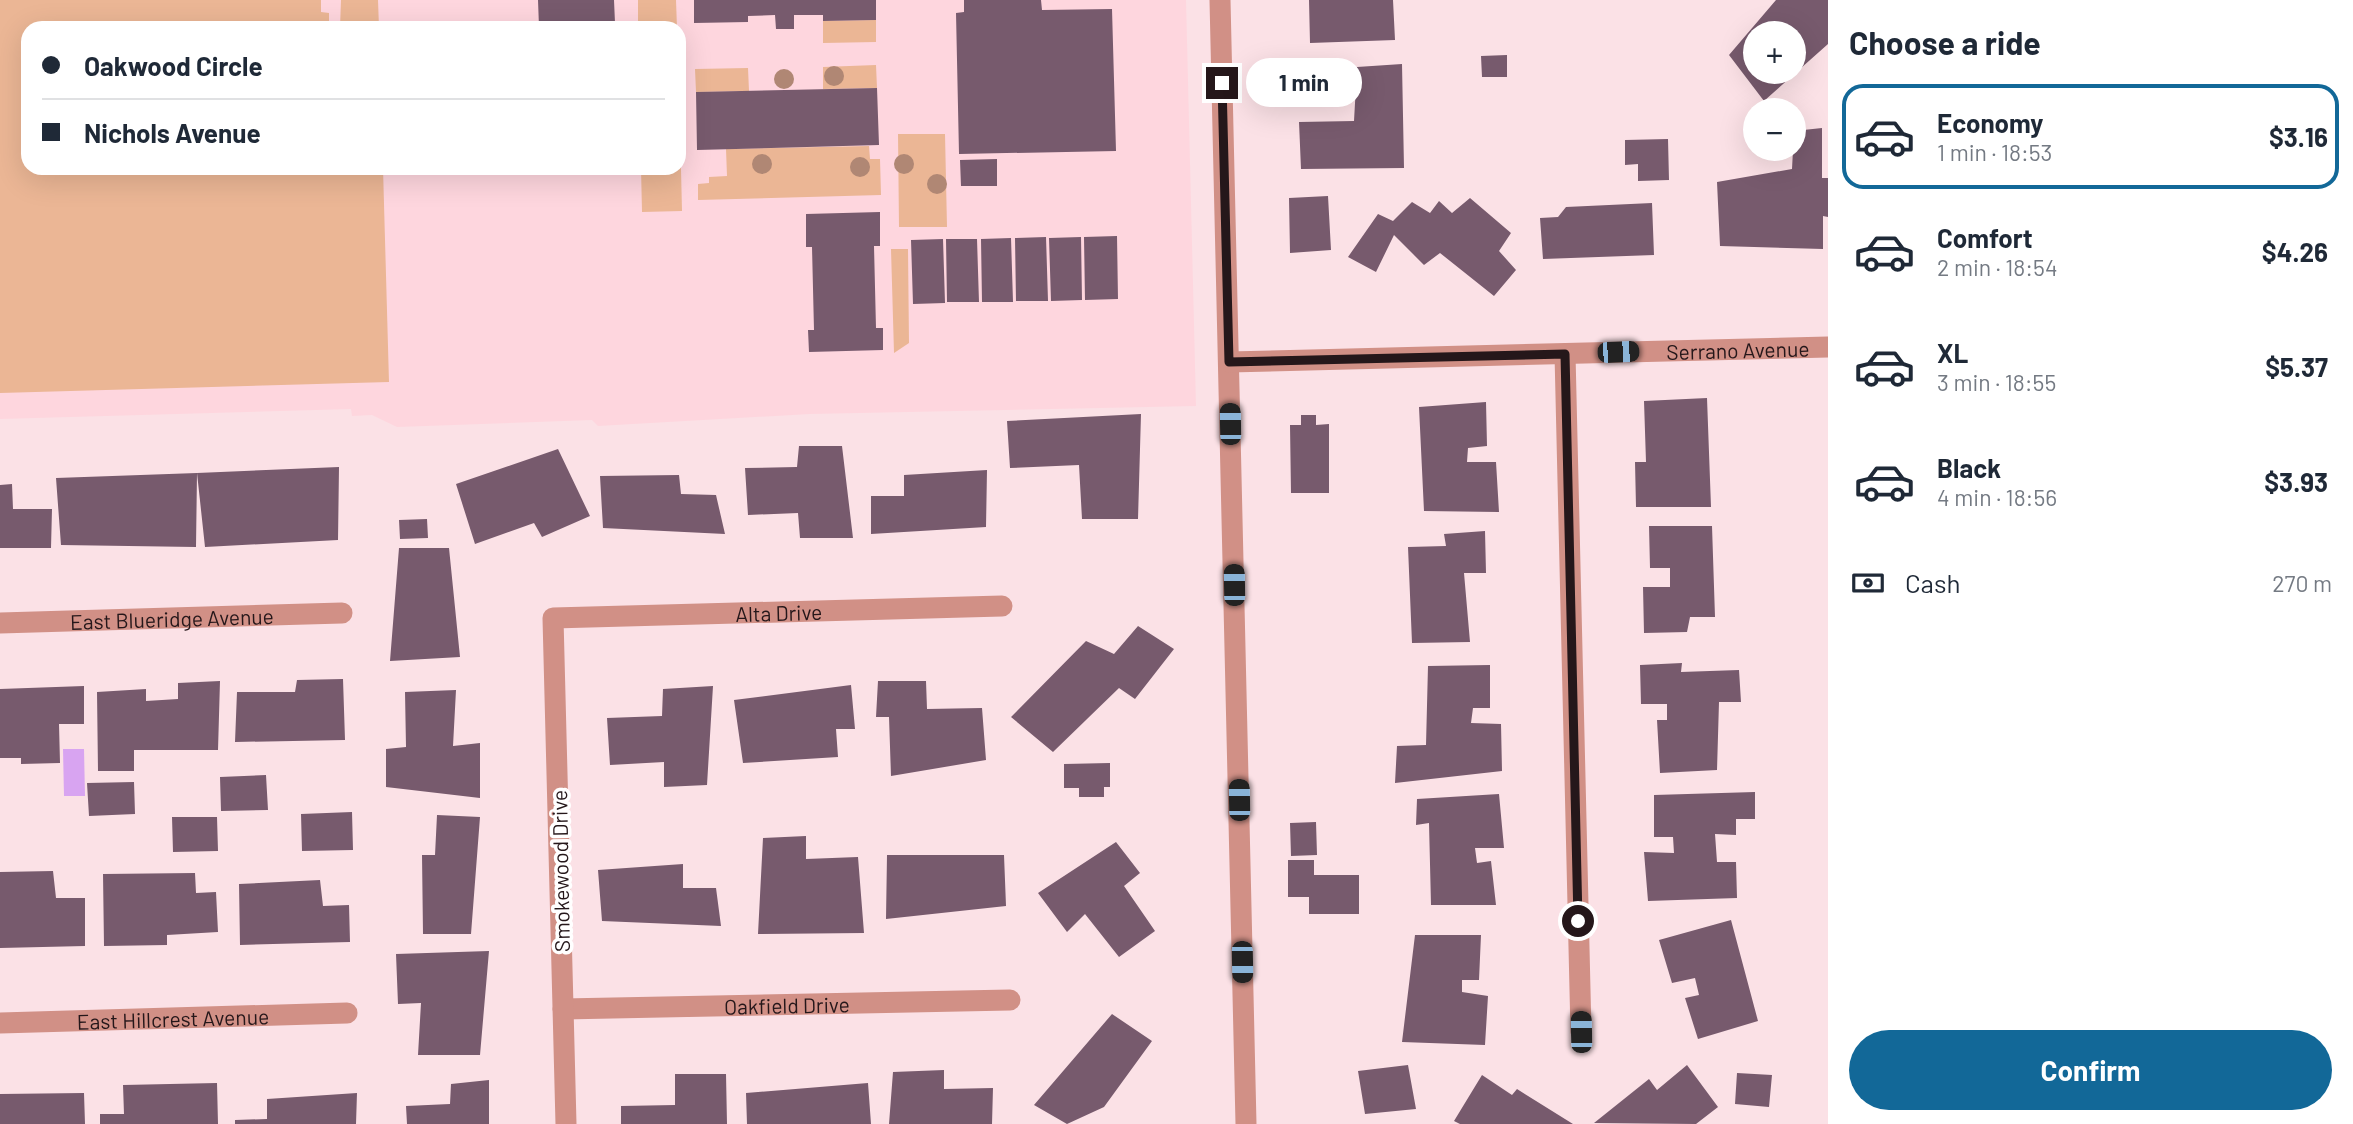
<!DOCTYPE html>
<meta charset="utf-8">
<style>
:root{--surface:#fff;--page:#f6f6f7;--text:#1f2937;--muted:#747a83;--line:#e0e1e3;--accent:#126898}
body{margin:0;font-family:Barlow,sans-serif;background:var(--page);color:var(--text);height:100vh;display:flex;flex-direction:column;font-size:26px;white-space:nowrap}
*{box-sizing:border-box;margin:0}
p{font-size:23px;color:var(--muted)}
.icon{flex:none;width:38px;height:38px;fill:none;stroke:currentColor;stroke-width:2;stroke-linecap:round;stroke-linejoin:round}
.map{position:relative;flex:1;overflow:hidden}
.sheet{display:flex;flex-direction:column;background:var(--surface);width:525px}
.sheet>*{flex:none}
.guide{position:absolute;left:21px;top:21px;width:665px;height:154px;border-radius:21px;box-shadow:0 7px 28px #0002;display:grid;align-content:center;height:154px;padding:0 21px;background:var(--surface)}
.buttons{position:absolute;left:1743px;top:21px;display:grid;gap:14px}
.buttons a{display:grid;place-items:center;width:63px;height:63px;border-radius:50%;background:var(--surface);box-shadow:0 7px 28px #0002;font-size:35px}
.end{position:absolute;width:32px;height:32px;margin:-16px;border:9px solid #25171a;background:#fff;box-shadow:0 0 0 4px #fff}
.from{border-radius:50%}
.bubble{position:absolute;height:49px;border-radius:24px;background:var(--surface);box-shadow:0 7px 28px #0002;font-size:23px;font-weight:700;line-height:49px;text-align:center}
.car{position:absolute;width:21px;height:42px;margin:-21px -10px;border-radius:9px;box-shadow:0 0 5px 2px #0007;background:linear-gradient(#222 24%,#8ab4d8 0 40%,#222 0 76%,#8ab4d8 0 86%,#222 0)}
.guide b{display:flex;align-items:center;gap:24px;height:66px;font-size:26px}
.guide b+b{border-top:2px solid var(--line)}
.guide i{width:18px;height:18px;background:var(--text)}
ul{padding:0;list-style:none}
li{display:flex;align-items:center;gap:21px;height:105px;margin:0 14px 10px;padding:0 7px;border:4px solid transparent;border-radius:21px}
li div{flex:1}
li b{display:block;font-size:26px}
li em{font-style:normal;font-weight:700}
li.active{border-color:var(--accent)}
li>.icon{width:63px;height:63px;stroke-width:1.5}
h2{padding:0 21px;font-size:32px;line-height:84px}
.pay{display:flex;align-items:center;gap:18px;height:77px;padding:0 21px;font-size:26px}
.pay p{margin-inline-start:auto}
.primary-button{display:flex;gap:14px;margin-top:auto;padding:14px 21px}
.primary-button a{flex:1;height:80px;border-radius:42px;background:var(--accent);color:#fff;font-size:28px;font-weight:700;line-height:80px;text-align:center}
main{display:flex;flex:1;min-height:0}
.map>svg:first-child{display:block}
</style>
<main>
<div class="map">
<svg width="1828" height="1124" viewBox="0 0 1828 1124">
<rect width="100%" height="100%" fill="#fbe1e6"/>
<path fill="#fed6de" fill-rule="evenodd" d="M0 0H1186L1196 406 810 414 598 426 592 420 397 427 372 415 352 416 351 409 0 419ZM28 28H679V168H28Z"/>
<path fill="#ebb695" d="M0 0H321V12L329 13V28H28V168H383L389 382 0 393Z
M341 0H378L379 28H340Z
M638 0H676L677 28H638Z
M876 20V42L823 43V21Z
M876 65 877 88 823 89V67Z
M748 68 749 91 696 92 695 69Z
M679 85 682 211 642 212 641 168H679Z
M898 134H945L947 227H899Z
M869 146 870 159H880L881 195 698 200V184L709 183V177L727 176 726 149Z
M891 249H908L909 343 894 353Z"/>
<path fill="#d8a4f1" d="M63 749H84L85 796H64Z"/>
<path fill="#775a6d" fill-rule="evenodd" d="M538 0H614L615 23H607V28L539 27Z
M694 0H876V20L823 21V15H794V29H776L775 15 748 16V22L694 23Z
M964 0H1041L1042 10 1112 9 1116 151 959 154 956 13 964 12Z
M1309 0H1393L1395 40 1310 43Z
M1776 0H1828V44L1764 101 1729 55ZM1755 33H1794V72H1755Z
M1507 55V77H1482L1481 56Z
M1402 64 1404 168 1301 169 1299 122 1354 121 1357 67Z
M877 88 879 145 697 150 696 92Z
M1822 128V178H1828V217L1823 216V249L1720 246 1717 182 1792 169 1794 131Z
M1668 139 1669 180 1638 181V164L1625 165V140Z
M997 159V186H961L960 160Z
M1328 196 1331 250 1290 253 1289 198Z
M1470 198 1511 233 1499 251 1516 270 1494 296 1440 253 1424 265 1394 235 1376 272 1348 257 1378 214 1393 221 1412 202 1430 213 1439 201 1452 213Z
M1652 203 1654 255 1543 259 1540 218 1558 217 1566 207Z
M880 212V246H874L876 328H883V350L809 352 808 330H814L812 247H806V214Z
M1117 236 1118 299 1085 300 1084 237Z
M1046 237 1048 301H1016L1015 238Z
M1081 237 1082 300 1051 301 1049 238Z
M1011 238 1013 302H982L981 239Z
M943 239 945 303 913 304 911 240Z
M946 239H977L979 302H947Z
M1707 398 1711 507H1636L1635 462H1646L1644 401Z
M1486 402 1487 446 1468 448 1467 462H1496L1499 512 1424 511 1419 407Z
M1141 414 1138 519H1082L1079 465 1010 468 1007 421Z
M1301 415H1316V425L1329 424V493H1291L1290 425H1301Z
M799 446H842L853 538H800L798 513 748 515 745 468 797 467Z
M558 449 590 516 542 537 534 523 475 544 456 484Z
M339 467 338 540 205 547 197 473Z
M987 470 986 527 871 534V496H904V475Z
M197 473 196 547 61 545 56 478Z
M679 475 681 494 716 495 725 534 603 528 600 476Z
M12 484 13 509H52L51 548H0V485Z
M427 519 428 538 400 539 399 520Z
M1649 526H1712L1715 617H1690L1687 632 1644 633 1643 587H1670V568H1650Z
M1485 531 1486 573H1464L1470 642 1412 643 1408 547 1446 546 1444 534Z
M399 548H449L460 657 390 661Z
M1138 626 1174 649 1135 699 1119 688 1053 752 1011 717 1086 641 1114 654Z
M1682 663 1681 672 1739 670 1741 702H1719L1717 770 1660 773 1657 720H1667V704H1641L1640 665Z
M1490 665V708H1473L1471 723 1501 724 1502 771 1395 783 1397 746 1426 745 1428 666Z
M343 679 345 740 235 742 237 692H295L297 680Z
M220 681 218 750H134V771H98L97 692 146 689V701L178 699V683Z
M878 681H926L927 709 982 708 986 760 891 776 889 717H876Z
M851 685 855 729H836L838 757 743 763 734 700Z
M84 686V724H59L60 763 21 764V758H0V689Z
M713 686 707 785 664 787V762L610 765 607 718 662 716 663 689Z
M456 690 453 746 480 743V798L386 787V749L406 747 405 692Z
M1110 763V787H1104V797H1079V788H1064V764Z
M266 775 268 810 221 811 220 777Z
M134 782 135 814 89 816 87 783Z
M1755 792V819H1736V835L1715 834 1717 862H1736L1737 898 1648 901 1644 852 1674 853 1673 837H1654V795Z
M1499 794 1504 848H1475L1477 863 1491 861 1496 905H1431L1429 823 1416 825 1417 799Z
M352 812 353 850 302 851 301 814Z
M437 815 480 817 471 934H423L422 855H435Z
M172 817H217L218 851 173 852Z
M1316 822 1317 855 1291 856 1290 823Z
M806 836V859L858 857 864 933 758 934 763 838Z
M1116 842 1140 873 1124 886 1155 931 1119 957 1085 914 1067 932 1038 893Z
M887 855H1004L1006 906 886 919Z
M1288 860H1314V875H1359V914H1309V897H1288Z
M683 864V888H716L721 926 602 921 598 870Z
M53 871 56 898H85V946L0 948V872Z
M195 873 196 893 216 892 218 932 167 935V945L104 946 103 874Z
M320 880 323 906 349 905 350 942 240 945 239 884Z
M1731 920 1758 1021 1698 1039 1685 998 1699 995 1695 978 1672 983 1659 940Z
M1415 935H1481L1479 980H1462V992L1488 996 1485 1045 1402 1042Z
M489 951 480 1055H418L421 1003 398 1004 396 954Z
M1112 1014 1152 1041 1104 1107 1067 1124 1034 1105Z
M1408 1065 1416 1109 1365 1114 1358 1071Z
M1687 1065 1718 1107 1696 1124 1594 1123 1649 1079 1657 1090Z
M944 1070V1089L993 1088 992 1124H889L893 1072Z
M1737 1073 1772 1075 1769 1107 1735 1104Z
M675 1074H726L727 1124H621V1106L675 1105Z
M1482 1075 1512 1095 1517 1089 1573 1124H1460L1454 1121Z
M489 1080V1124H407L406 1106 450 1104 451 1084Z
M217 1083 218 1124H100V1114H124L123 1085Z
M868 1083 871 1124H747L746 1093Z
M84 1093 85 1124H0V1094Z
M357 1093 356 1124H235V1120L267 1119V1099Z"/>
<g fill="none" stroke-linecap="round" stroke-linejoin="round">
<g stroke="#d19086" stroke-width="21">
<path d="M1220 0 1246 1124"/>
<path d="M1565 354 1581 1032"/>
<path id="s1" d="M1229 362 1828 347"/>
<path id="s2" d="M0 623 342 613"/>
<path id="s3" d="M563 1009 1010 1000"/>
<path id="s4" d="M0 1023 347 1013"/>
<path id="s5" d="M566 1124 553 618 1002 606"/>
</g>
</g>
<g fill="#b08774">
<circle cx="834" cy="76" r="10"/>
<circle cx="784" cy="79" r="10"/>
<circle cx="762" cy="164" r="10"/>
<circle cx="904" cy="164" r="10"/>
<circle cx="860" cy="167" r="10"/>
<circle cx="937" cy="184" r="10"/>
</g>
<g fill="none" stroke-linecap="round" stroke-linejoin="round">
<path stroke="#25171a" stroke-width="9" d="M1222 83 1229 362 1565 354 1578 921"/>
</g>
<g text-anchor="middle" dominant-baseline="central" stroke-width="7" stroke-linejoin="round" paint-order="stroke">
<g font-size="21" fill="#25171a" stroke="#fff">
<text stroke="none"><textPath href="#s1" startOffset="509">Serrano Avenue</textPath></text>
<text stroke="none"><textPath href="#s5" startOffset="732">Alta Drive</textPath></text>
<text stroke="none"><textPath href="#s2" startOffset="172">East Blueridge Avenue</textPath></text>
<text transform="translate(560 871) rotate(-91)">Smokewood Drive</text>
<text stroke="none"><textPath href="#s3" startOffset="224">Oakfield Drive</textPath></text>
<text stroke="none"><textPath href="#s4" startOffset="173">East Hillcrest Avenue</textPath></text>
</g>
</g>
</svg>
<div class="buttons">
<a>+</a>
<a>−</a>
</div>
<i class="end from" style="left:1578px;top:921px"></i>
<i class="end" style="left:1222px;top:83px"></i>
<div class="bubble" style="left:1246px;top:58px;width:116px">1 min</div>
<i class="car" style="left:1618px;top:352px;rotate:88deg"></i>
<i class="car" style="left:1230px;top:424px;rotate:359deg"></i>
<i class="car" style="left:1234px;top:585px;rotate:359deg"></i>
<i class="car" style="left:1239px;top:800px;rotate:359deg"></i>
<i class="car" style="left:1242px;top:962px;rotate:179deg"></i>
<i class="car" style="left:1581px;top:1032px;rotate:359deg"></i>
<div class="guide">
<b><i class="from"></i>Oakwood Circle</b>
<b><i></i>Nichols Avenue</b>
</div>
</div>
<section class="sheet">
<h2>Choose a ride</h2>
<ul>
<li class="active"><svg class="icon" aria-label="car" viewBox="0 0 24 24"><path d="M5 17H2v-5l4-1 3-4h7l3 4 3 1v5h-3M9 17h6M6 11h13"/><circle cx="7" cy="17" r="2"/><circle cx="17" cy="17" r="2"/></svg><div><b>Economy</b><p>1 min · 18:53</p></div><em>$3.16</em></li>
<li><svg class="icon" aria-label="car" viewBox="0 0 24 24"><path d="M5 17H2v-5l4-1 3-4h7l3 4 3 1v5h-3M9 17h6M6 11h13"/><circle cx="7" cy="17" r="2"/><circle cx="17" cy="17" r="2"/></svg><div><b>Comfort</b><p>2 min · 18:54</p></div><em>$4.26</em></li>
<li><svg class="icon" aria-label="car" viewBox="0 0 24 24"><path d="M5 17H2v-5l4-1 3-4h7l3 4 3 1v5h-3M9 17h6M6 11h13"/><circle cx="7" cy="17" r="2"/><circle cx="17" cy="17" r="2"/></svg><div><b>XL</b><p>3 min · 18:55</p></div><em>$5.37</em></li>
<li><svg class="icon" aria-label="car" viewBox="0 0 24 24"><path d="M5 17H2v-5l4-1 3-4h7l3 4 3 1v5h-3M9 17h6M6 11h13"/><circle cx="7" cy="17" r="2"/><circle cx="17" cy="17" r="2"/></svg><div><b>Black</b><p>4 min · 18:56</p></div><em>$3.93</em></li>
</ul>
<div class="pay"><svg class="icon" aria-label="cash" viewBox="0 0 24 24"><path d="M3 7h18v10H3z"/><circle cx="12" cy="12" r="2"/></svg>Cash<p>270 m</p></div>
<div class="primary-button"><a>Confirm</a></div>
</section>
</main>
